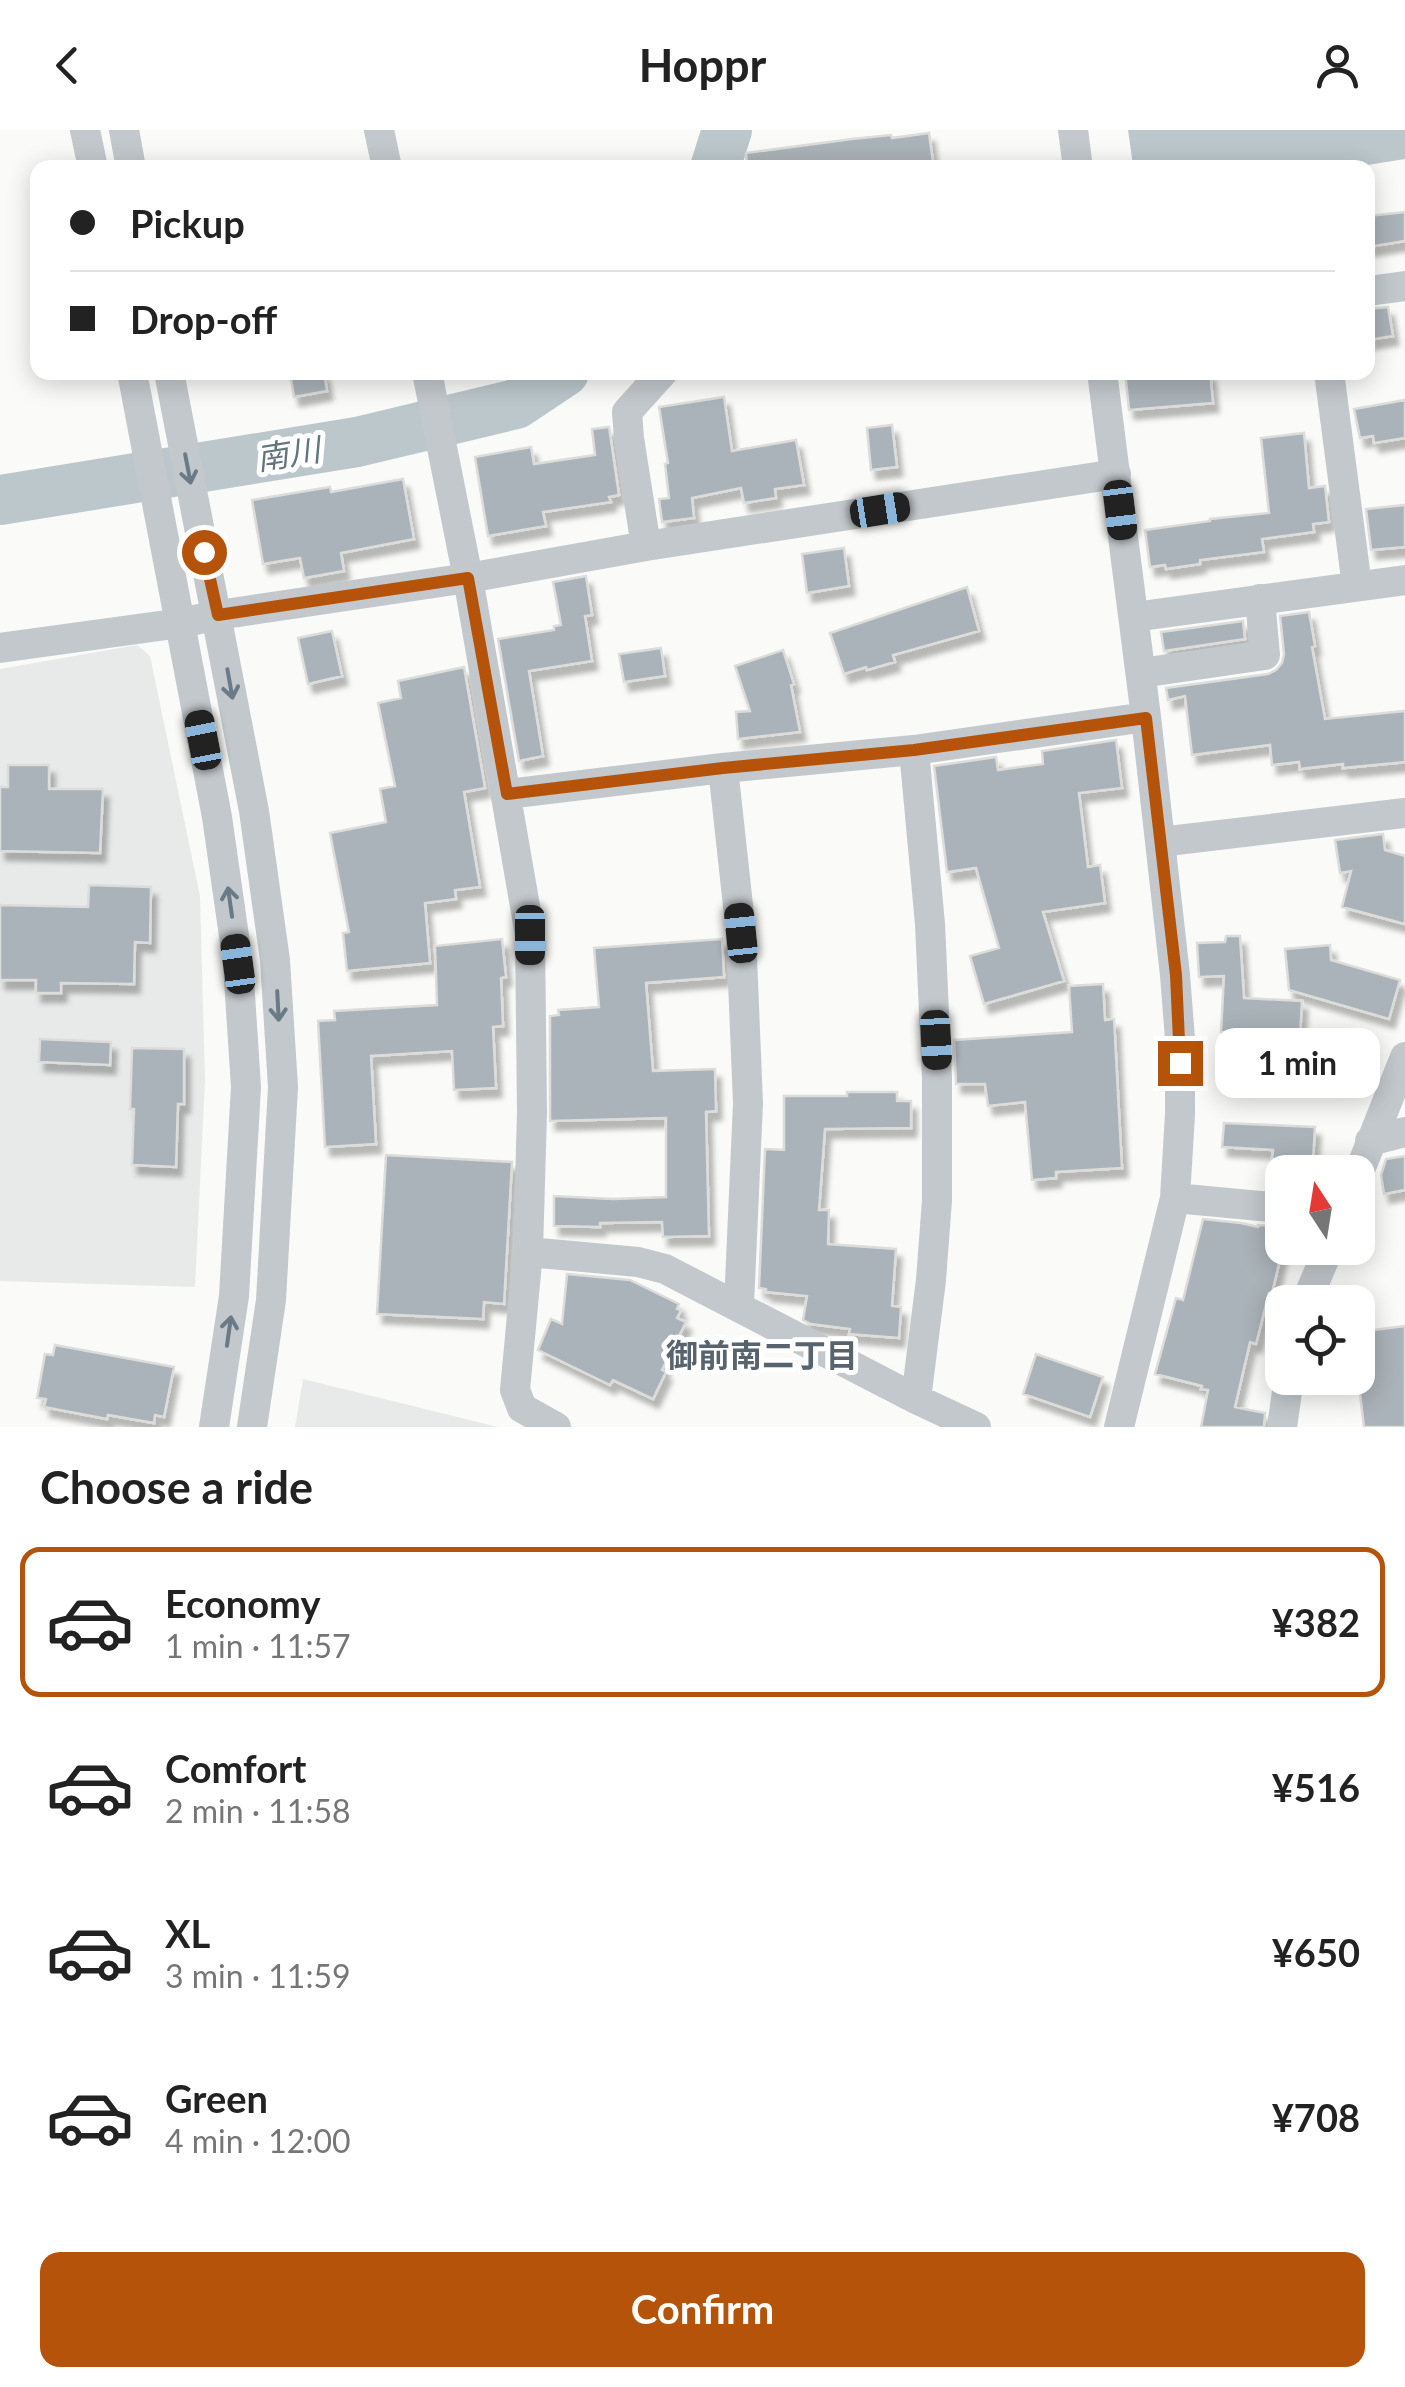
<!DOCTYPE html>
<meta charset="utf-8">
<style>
:root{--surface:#fff;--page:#f6f6f6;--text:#222;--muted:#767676;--line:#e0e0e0;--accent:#b45309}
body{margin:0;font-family:Lato,"Noto Sans JP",sans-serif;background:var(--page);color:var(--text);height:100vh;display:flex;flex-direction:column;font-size:38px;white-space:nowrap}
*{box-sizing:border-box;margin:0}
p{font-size:32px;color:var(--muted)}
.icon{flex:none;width:55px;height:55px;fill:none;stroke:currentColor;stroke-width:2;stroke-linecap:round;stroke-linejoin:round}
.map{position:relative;height:1297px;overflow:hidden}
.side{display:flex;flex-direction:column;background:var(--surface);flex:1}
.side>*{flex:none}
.top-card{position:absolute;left:30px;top:30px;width:1345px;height:220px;border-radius:20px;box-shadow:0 5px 25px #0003;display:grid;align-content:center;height:220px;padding:0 40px;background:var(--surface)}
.needle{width:65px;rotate:348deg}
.buttons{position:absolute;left:1265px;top:1025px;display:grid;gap:20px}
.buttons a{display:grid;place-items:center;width:110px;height:110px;border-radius:20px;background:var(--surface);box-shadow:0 5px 25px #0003;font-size:50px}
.end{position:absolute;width:45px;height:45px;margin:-22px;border:12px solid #b45309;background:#fff;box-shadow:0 0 0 5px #fff}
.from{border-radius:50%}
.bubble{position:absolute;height:70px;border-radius:20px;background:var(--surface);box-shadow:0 5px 25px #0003;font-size:32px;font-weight:700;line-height:70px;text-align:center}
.car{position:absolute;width:30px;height:60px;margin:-30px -15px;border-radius:12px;box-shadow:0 0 8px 2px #0007;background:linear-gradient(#222 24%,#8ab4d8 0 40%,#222 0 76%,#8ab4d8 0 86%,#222 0)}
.top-card b{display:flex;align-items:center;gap:35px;height:95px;font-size:38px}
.top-card b+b{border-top:2px solid var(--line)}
.top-card i{width:25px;height:25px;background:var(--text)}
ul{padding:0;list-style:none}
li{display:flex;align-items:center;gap:30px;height:150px;margin:0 20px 15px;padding:0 20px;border:5px solid transparent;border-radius:20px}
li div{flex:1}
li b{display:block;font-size:38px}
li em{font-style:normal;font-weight:700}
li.current{border-color:var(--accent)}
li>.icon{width:90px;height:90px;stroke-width:1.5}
h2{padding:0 40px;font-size:45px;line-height:120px}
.action{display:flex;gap:20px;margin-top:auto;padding:20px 40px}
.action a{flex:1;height:115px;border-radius:20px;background:var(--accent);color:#fff;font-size:40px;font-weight:700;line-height:115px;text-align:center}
header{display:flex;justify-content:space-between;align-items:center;height:130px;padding:0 40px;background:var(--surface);font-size:45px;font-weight:700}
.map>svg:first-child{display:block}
</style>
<header><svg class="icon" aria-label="back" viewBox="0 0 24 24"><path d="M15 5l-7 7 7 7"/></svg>Hoppr<svg class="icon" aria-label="person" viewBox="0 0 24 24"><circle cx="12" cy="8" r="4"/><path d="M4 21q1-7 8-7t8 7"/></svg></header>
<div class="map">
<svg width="1405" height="1297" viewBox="0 0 1405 1297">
<defs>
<filter id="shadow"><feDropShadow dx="5.5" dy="9" stdDeviation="2.5" flood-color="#0004"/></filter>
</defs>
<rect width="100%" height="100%" fill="#fafaf8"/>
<path fill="#e8e9e9" d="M137 515 150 526 200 766 205 950 195 1157 0 1151V539Z
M303 1249 498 1297H499H295Z"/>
<path fill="#bbc7cb" d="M1128 0H1405V29L1349 38 1135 37V35H1133Z"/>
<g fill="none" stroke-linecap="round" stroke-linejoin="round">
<path stroke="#bbc7cb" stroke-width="50" d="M715 38 727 0
M0 370 357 312 516 274 564 242"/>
</g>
<path fill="#aab3b9" stroke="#dcdcda" stroke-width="2.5" filter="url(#shadow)" d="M929 3 933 32 886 38H747L746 23 852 9 891 5 892 8Z
M1405 82V111L1368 117V86Z
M1388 177 1393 206 1368 210V179Z
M290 242H324L327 261 294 267Z
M1125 242H1210L1213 273 1129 280Z
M724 267 732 321 796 310 804 355 775 359 776 368 744 373 741 358 692 368 694 388 662 392 659 369 669 368 665 334 668 333 659 277Z
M1405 270V308L1374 313 1373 306 1360 308 1354 279Z
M892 295 897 337 871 340 867 298Z
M609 297 619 365 609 367 611 372 543 382 546 396 488 406 475 327 531 317 534 334 595 325 592 299Z
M1304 303 1309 358 1325 356 1329 392 1313 394 1314 402 1262 409 1264 422 1200 430V434L1166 439 1165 435 1150 437 1145 400 1210 391V389L1269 383 1261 308Z
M403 349 414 409 341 423 344 441 304 448 300 428 263 434 252 370 330 357 331 362Z
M1405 375V417L1371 420 1366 379Z
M844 418 849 456 807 463 802 424Z
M586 446 592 485 585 486 592 531 529 541 543 626 519 631 498 509 554 500V496L561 495 553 452Z
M967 457 979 501 893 525 895 532 867 540 866 537 844 544 830 503Z
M1309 482 1315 516 1312 517 1325 589 1405 581V632L1343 638V634L1300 639 1299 632 1272 635 1270 615 1192 625 1185 566 1168 570 1166 558 1268 544 1276 540 1282 533 1284 524 1280 486Z
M1243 491 1245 509 1164 521 1161 502Z
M332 501 342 546 308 554 298 508Z
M661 518 665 546 624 552 619 524Z
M783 520 794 554 791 555 800 602 738 609 736 582 750 581 735 536Z
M464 537 485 658 464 662 480 757 455 760 456 769 425 773 430 833 347 841 343 803 349 802 330 703 386 692 380 659 395 656 378 573 401 568 398 551Z
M1116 610 1122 658 1079 663 1088 737 1100 735 1105 773 1043 782 1064 851 984 874 970 826 999 818 976 738 947 742 934 636 996 627 998 640 1043 634 1042 621Z
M8 635H49V659H103L100 723 0 721V657H8Z
M1383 704 1385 720 1405 726V794L1342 777 1351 741 1340 743 1335 710Z
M89 755 151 757 150 813 135 812 134 854 61 853V863H36V850H0V775L88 777Z
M1226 806H1240L1244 868 1302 871 1300 906 1221 902 1224 846 1199 847 1197 813 1225 812Z
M502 809 506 847 501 848 503 896 493 897 496 958 454 960 452 921 371 926 376 1014 325 1017 318 891 335 890 334 881 437 875 435 816Z
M722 809 724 847 646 853 653 941 715 939 716 981 706 982 709 1106 663 1107 662 1092 600 1093V1097L554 1096V1066L613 1069 666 1067V988L550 991V886L559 885 558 880 599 877 594 818Z
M1330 815 1331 830 1400 850 1389 889 1289 860 1285 819Z
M1103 854 1105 890 1114 889 1122 1038 1056 1042V1048L1032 1050 1025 972 988 976 985 954H956L954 910 1072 902 1069 856Z
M40 909 111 912 110 935 39 932Z
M132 918 184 919V974H178L176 1037 132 1035 134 979H130Z
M847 962H897V971H911V998L825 999 819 1080H829L828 1114 896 1119 892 1176 901 1177 899 1208 849 1204 850 1199 811 1194 803 1190 807 1166 766 1162V1159L759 1158 765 1019 784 1020V966H847Z
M1224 993 1315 997 1313 1030 1272 1029 1273 1020 1222 1017Z
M386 1025 512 1032 504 1174 484 1172 483 1189 377 1184Z
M1405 1026V1060L1384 1064 1381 1045 1386 1029Z
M1203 1089 1241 1093 1258 1097V1095L1282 1096V1121L1272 1163H1269L1256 1214 1250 1212 1235 1277 1265 1283 1264 1297H1201L1208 1260 1201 1259 1202 1256 1155 1244 1176 1168 1183 1170Z
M567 1144 630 1150 679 1174 677 1179 681 1180 677 1188 686 1192 662 1240 666 1242 653 1269 613 1250 610 1255 538 1220 551 1189 562 1194Z
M1405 1196V1297H1364L1358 1247V1202Z
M55 1215 174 1237 164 1287 155 1285 154 1293 108 1285 107 1289 44 1277 46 1269 37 1268 45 1224 53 1225Z
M1036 1224 1103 1247 1090 1287 1023 1264Z"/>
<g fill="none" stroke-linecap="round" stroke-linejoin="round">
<path stroke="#c3c8cc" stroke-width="30" d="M85 0 93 38
M124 0 131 38
M379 0 387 38
M1073 0 1078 38
M1368 161 1405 156
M132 242 217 687 238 834 246 957 234 1166 214 1297
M169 242 254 681 275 830 283 957 271 1170 252 1297
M427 242 468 448 530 805 532 982 528 1122 515 1260 522 1278 556 1297
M1102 242 1146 587 1175 845 1180 909V984L1175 1068 1119 1297
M1329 242 1357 456
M646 416 629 308 627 282 663 242
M1134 487 1405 450
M0 518 181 493 218 485 468 448 646 416 1116 344
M1141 543 1265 525 1260 469
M914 620 930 794 937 948V1070L931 1150 916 1269
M723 638 741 803 748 973 739 1175
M507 664 723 638 914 620 1146 587
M1160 712 1405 683
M1370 1011 1405 1002
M1358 1045 1405 927
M1175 1068 1282 1078
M528 1122 638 1132 665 1139 916 1269 976 1297
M1306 1172 1329 1118
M1282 1297 1289 1248"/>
</g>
<defs><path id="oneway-shaft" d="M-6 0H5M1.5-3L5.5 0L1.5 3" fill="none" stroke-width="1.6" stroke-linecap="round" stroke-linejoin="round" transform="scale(2.5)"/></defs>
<g stroke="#6a7a87">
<use href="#oneway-shaft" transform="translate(188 339) rotate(79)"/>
<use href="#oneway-shaft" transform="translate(230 554) rotate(80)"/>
<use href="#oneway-shaft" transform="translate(230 772) rotate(-98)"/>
<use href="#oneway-shaft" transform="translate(278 876) rotate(87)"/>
<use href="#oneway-shaft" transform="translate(229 1201) rotate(-82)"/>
</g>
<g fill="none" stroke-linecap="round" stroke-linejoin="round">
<path stroke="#b45309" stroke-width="12" d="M204 422 218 485 468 448 507 664 723 638 914 620 1146 588 1176 845 1180 933"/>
</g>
<g text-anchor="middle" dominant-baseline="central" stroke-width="10" stroke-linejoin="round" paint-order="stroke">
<g font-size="32" font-style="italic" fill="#60757c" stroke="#fff">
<text transform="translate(288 323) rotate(-9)">南川</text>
</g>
<g font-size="32" font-weight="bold" fill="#57646e" stroke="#fff">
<text x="762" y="1224">御前南二丁目</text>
</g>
</g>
</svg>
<div class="buttons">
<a><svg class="needle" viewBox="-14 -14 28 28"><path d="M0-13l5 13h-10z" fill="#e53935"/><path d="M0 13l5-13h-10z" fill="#767676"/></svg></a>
<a><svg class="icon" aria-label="locate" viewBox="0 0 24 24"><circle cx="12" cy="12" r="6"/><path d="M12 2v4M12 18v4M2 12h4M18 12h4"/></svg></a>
</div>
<i class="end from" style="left:204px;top:422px"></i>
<i class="end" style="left:1180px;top:933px"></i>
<div class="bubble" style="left:1215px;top:898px;width:165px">1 min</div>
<i class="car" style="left:880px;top:380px;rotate:81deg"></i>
<i class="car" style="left:1120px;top:380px;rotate:173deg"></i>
<i class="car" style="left:203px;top:610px;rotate:349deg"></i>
<i class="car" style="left:741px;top:803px;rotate:354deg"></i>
<i class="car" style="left:530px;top:805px;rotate:180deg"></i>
<i class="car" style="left:238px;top:834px;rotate:352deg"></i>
<i class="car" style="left:936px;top:910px;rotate:177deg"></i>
<div class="top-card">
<b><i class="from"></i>Pickup</b>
<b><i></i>Drop-off</b>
</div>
</div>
<section class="side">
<h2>Choose a ride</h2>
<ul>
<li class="current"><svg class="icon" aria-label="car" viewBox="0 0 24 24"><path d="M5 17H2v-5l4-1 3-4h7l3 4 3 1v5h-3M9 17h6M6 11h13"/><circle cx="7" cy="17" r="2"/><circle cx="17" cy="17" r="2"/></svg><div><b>Economy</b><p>1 min · 11:57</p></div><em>¥382</em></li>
<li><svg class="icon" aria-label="car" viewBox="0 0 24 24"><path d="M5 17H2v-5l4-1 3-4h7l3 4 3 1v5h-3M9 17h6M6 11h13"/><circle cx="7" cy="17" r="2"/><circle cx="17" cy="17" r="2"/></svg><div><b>Comfort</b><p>2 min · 11:58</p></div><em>¥516</em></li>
<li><svg class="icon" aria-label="car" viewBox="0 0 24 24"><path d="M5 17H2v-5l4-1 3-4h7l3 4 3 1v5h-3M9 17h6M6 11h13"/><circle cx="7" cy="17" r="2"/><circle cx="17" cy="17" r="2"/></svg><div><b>XL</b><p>3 min · 11:59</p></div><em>¥650</em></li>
<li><svg class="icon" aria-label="car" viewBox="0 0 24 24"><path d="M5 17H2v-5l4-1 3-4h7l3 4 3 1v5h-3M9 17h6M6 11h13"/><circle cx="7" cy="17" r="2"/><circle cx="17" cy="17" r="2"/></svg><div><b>Green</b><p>4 min · 12:00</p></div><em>¥708</em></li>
</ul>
<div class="action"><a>Confirm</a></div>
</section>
